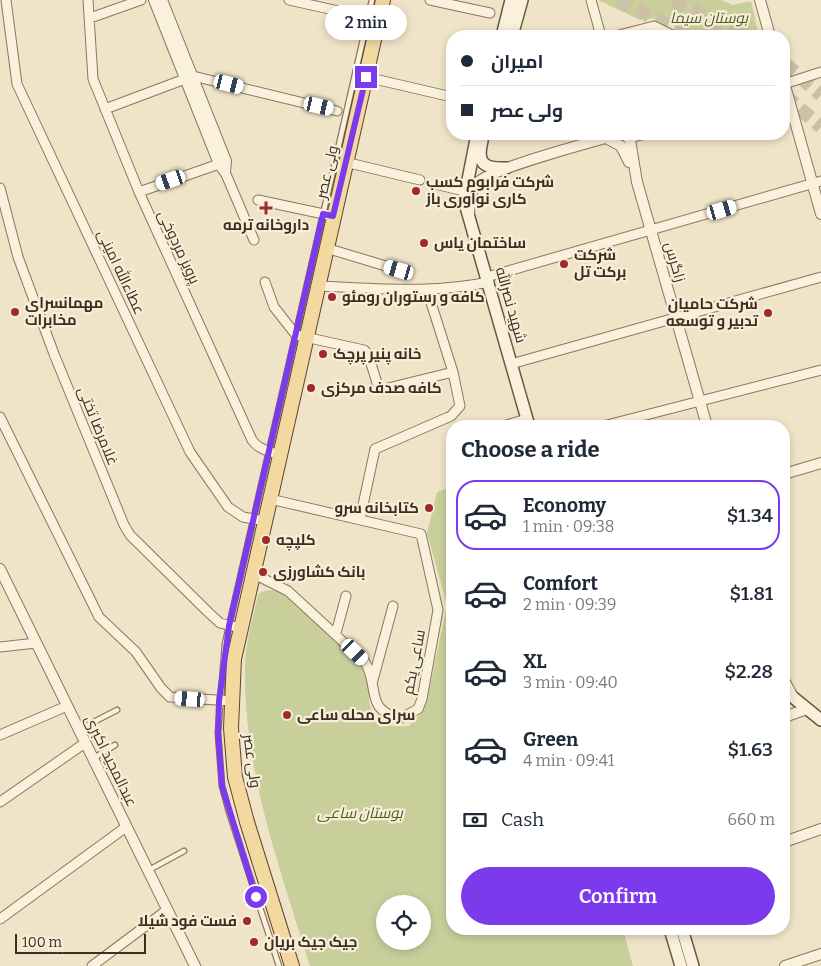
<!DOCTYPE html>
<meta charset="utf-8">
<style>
:root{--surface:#fff;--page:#f2f2f3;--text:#1f2937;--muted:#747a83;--line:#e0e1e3;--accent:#7c3aed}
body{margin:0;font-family:Bitter,Cairo,serif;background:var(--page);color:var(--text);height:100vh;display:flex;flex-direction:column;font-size:19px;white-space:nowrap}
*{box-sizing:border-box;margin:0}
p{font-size:16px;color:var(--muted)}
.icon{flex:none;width:28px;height:28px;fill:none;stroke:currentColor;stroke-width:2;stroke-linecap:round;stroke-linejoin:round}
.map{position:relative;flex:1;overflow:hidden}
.panel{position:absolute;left:446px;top:420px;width:344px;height:515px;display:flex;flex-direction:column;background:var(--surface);border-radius:20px;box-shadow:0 2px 8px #0003}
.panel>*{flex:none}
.top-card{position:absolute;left:446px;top:30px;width:344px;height:110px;border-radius:20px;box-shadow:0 2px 8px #0003;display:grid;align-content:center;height:110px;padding:0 15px;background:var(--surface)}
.fabs{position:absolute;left:376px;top:895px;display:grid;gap:10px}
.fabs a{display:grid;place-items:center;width:55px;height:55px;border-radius:50%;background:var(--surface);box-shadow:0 2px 8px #0003;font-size:25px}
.scale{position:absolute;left:15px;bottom:12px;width:131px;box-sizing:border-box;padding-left:5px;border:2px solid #3d2e20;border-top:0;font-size:14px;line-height:18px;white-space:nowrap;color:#3d2e20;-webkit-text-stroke:4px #f7eed8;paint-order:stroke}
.end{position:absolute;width:22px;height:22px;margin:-11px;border:6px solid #7c3aed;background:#fff;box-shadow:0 0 0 2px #fff}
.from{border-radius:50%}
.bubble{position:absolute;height:35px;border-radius:18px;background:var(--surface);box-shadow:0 2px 8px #0003;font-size:16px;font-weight:600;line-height:35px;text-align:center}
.car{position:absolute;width:15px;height:30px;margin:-15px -8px;border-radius:6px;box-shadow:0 0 4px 1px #0007;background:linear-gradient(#fff 24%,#345 0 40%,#fff 0 76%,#345 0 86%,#fff 0)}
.top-card b{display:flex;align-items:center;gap:18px;height:48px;font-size:19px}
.top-card b+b{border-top:1px solid var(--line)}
.top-card i{width:12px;height:12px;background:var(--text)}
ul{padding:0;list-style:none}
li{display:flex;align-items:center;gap:15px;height:70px;margin:0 10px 8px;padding:0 5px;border:2px solid transparent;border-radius:20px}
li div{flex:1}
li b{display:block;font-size:19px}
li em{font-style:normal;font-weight:600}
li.active{border-color:var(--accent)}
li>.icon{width:45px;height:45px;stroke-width:1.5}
h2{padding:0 15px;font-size:22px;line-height:60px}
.pay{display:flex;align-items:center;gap:12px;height:55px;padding:0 15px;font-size:19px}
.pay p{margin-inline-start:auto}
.cta{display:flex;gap:10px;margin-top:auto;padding:10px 15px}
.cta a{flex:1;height:58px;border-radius:30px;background:var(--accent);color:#fff;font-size:20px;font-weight:600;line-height:58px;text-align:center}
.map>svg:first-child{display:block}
</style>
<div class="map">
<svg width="821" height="966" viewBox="0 0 821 966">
<rect width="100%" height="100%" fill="#f0e4c8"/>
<path fill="#c9cf9b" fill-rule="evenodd" d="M598 0H721L733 5 751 1 759 36H681L677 34 673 21 659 18 640 20Z
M452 487V929H623L633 966H310C280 869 243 770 245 666 245 643 253 618 258 595 262 590 272 589 279 592 290 596 361 656 366 667 373 683 363 704 377 718 386 727 398 727 409 726L422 712 427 701 447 605 427 533 437 492ZM385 904H422V941H385Z"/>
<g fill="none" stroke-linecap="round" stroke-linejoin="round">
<path stroke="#ccc0a6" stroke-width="14" stroke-dasharray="14 7" stroke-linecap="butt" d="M618 0 689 36
M673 0 743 36
M784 63 821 95
M784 95 821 127"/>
<defs>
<path id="service" d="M80 729 117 710
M94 758 115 745
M149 870 184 851
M279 966 229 812 222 786 218 733 225 644 229 626 372 0"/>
<path id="minor" d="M6 0 17 84 190 452 228 507 243 517 265 521
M88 0 93 79 139 192 252 440C258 449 270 452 281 455
M289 0 343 12
M430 0 490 13
M591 0 601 36
M90 18 141 0
M615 36 654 26 674 36
M366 77 452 97
M784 84 821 72
M105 109 193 76 337 111
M345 162 420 180
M225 172 254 240
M439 185 464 191
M0 188 18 257 54 354 124 525 130 535 208 612 220 623 240 628
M139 192 219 164
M258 200 333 216
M326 248 399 270
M487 277 821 181
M265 282 274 307 296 335 364 350 368 354 377 383
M318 286C376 288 432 294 489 282
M511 364 821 277
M388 388 453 372
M0 417 99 617 136 652 161 688 170 697 232 701
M503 426 527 419
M603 426 821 370
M360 519 375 449 451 416 460 406 453 372 427 290
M252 573 288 591 365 662C380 687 364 711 401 718L418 709 422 699 438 610 421 534 270 499
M336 633 346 596
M0 647 36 643
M373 680 393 606
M0 735 67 706
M0 802 85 743
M0 919 126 827
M92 966 167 910"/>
<path id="tertiary" d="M154 0 219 164 225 172
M162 0 226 161 225 172
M760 0 770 36
M784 82 821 214
M629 134 637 182 707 426
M606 138 621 146 629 162
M628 138 643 134
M469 214C470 205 469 192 476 184 490 168 593 142 619 134
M784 474 821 463
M0 569 195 966
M784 680 793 697
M784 717 807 709
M784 842 821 829
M785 966 821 954"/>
<path id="secondary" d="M502 36 511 0
M512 36 522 0
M477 134 464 200 529 426
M482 141C476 164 485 169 506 168
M784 690 821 720
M670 929 681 966
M682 929 693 966"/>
<path id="primary" d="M292 966 247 822 235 777 231 728 234 659 383 0"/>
</defs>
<use href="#service" stroke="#8d765c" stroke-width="7"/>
<use href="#minor" stroke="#8d765c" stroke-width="11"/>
<use href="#tertiary" stroke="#8d765c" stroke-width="12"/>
<use href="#secondary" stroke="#6f573f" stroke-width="14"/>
<use href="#primary" stroke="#5b4430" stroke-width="16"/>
<use href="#service" stroke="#faf1dc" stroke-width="4.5"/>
<use href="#minor" stroke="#faf1dc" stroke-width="9"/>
<use href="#tertiary" stroke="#faf1dc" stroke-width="10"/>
<use href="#secondary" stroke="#faf1dc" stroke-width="11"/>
<use href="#primary" stroke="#f3d9a0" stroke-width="14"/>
</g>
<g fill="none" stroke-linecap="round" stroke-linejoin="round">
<path stroke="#7c3aed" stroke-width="6" d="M256 897 222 786 218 733 219 701 229 626 323 214 333 216 366 77"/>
</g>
<g fill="#9e2a2b" stroke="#f7eed8" stroke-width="2">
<circle cx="416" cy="191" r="5"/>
<path d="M263.5 200.5h5v5h5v5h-5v5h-5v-5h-5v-5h5z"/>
<circle cx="424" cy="243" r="5"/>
<circle cx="564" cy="264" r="5"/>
<circle cx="332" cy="297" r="5"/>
<circle cx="15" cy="312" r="5"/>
<circle cx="768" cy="313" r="5"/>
<circle cx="323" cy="354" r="5"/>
<circle cx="311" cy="388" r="5"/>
<circle cx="429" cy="508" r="5"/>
<circle cx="266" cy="540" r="5"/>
<circle cx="263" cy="572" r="5"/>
<circle cx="287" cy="715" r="5"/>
<circle cx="247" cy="921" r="5"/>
<circle cx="254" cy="942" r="5"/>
</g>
<g text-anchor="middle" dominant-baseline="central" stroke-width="4.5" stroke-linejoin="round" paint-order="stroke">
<g font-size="15" font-style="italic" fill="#4d5a26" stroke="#f7eed8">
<text x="709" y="18">بوستان سیما</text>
<text x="360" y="813">بوستان ساعی</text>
</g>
<g font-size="15" fill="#3d2e20" stroke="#f7eed8">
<text transform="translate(327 172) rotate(-77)">ولی عصر</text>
<text transform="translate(179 247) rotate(65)">پرویز مردوخی</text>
<text transform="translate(675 262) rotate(74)">زاگرس</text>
<text transform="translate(121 272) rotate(65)">عطاءالله امینی</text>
<text transform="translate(511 305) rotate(74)">شهید نصرالله</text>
<text transform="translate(98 426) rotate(68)">غلامرضا تختی</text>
<text transform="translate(414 662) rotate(-79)">ساعی یکم</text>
<text transform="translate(111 761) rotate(64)">عبدالمجید اکبری</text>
<text transform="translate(252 761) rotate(82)">ولی عصر</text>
</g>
<g font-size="15" font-weight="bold" fill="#3d2e20" stroke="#f7eed8" text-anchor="start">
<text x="426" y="182">شرکت فرابوم کسب<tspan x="426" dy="17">کاری نوآوری باز</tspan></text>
<text x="266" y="225" text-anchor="middle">داروخانه ترمه</text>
<text x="434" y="243">ساختمان یاس</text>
<text x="574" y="255">شرکت<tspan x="574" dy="17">برکت تل</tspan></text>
<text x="342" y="297">کافه و رستوران رومئو</text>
<text x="25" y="303">مهمانسرای<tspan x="25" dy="17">مخابرات</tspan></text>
<text x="758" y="304" text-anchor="end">شرکت حامیان<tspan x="758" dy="17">تدبیر و توسعه</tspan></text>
<text x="333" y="354">خانه پنیر پرچک</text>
<text x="321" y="388">کافه صدف مرکزی</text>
<text x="419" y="508" text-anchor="end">کتابخانه سرو</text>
<text x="276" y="540">کلپچه</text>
<text x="273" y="572">بانک کشاورزی</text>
<text x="297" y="715">سرای محله ساعی</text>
<text x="237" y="921" text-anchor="end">فست فود شیلا</text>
<text x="264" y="942">جیک جیک بریان</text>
</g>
</g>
</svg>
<div class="fabs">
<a><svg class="icon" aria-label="locate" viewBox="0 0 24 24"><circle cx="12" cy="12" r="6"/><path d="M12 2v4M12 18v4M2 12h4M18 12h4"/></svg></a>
</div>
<div class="scale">100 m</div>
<i class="end from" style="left:256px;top:897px"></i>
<i class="end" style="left:366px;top:77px"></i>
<div class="bubble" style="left:325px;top:5px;width:82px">2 min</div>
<i class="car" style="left:229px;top:84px;rotate:104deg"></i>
<i class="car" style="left:319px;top:106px;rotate:103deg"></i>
<i class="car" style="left:171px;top:180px;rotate:251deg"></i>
<i class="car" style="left:722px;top:210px;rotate:74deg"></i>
<i class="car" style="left:399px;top:270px;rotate:286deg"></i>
<i class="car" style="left:355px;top:652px;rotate:134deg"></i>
<i class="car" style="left:190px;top:699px;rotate:274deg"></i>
<div class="top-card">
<b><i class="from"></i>امیران</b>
<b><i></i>ولی عصر</b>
</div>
<section class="panel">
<h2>Choose a ride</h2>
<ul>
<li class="active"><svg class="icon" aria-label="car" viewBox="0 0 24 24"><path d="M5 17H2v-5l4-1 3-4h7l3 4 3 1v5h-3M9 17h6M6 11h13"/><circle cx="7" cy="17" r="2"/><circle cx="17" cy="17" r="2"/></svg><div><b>Economy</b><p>1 min · 09:38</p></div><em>$1.34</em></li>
<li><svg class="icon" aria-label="car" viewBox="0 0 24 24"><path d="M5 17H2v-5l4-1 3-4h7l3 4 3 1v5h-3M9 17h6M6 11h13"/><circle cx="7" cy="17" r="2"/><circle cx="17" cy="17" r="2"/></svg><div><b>Comfort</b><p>2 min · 09:39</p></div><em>$1.81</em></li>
<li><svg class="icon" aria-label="car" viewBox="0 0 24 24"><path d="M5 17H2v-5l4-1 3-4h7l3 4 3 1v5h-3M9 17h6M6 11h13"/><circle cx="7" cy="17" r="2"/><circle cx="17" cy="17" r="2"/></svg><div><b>XL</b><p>3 min · 09:40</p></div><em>$2.28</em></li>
<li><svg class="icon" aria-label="car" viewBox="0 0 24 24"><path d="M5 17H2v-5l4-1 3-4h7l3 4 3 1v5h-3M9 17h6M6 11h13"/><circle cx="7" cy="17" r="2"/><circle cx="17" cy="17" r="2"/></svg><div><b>Green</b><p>4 min · 09:41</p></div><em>$1.63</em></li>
</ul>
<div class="pay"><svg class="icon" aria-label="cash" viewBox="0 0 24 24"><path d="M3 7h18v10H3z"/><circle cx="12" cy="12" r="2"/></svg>Cash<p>660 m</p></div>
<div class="cta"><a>Confirm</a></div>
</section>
</div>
